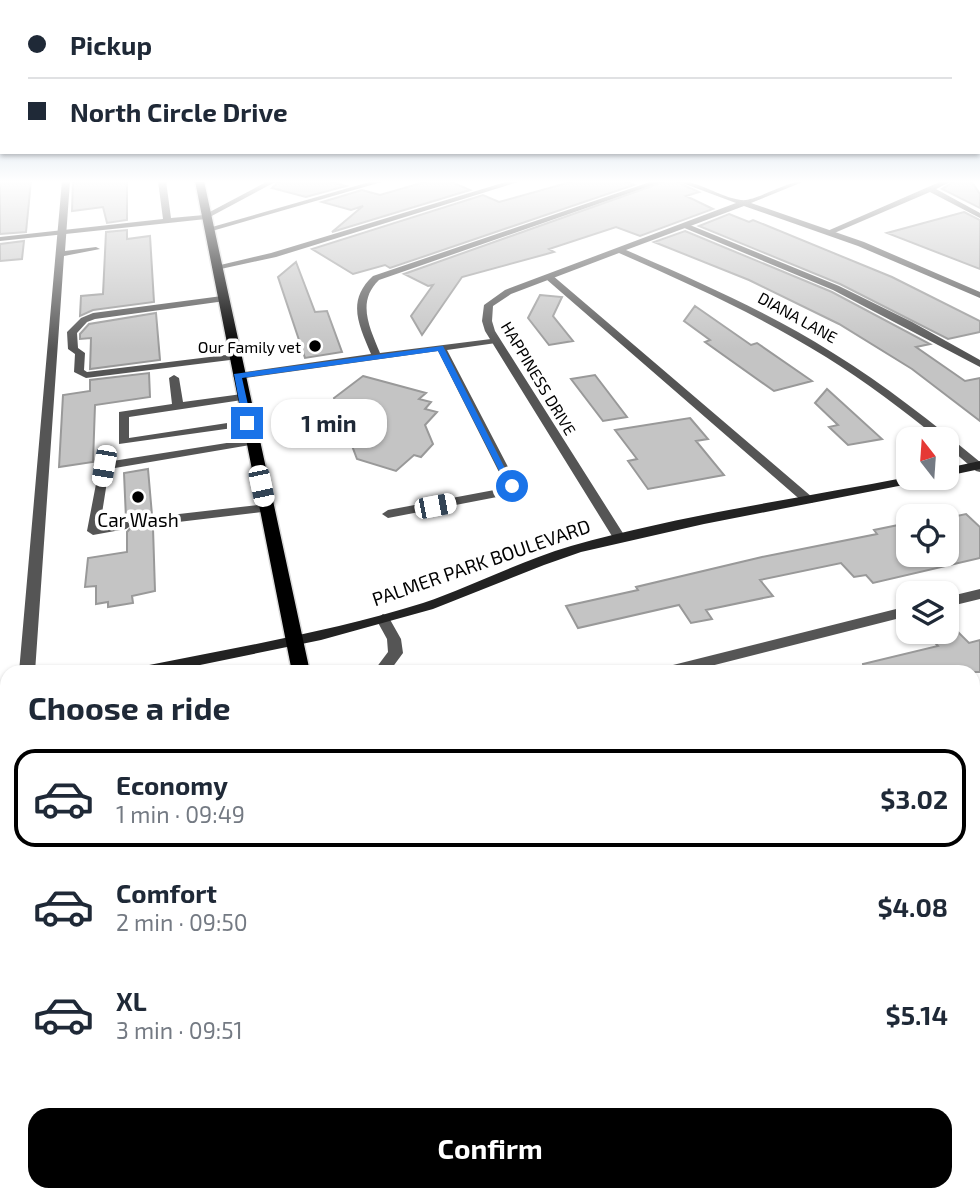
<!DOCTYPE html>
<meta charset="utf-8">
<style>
:root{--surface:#fff;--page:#f2f2f3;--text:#1f2937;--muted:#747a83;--line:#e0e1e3;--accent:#000}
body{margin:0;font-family:"Exo 2",sans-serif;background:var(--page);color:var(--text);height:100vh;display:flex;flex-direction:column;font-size:26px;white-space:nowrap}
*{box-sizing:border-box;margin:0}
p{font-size:23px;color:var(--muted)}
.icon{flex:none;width:38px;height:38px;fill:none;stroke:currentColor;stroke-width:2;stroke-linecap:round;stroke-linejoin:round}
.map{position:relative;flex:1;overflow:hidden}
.sheet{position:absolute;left:0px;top:665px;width:980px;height:537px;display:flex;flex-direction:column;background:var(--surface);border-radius:21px 21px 0 0;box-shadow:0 2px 5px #0004}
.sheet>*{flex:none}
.hud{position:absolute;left:0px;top:0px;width:980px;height:154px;box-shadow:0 2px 5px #0004;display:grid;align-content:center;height:154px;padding:0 28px;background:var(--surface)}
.needle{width:46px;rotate:343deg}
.fabs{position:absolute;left:896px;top:427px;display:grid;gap:14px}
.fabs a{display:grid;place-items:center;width:63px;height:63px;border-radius:14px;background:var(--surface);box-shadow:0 2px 5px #0004;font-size:35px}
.end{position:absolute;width:32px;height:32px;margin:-16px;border:9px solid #1a73e8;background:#fff;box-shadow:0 0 0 4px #fff}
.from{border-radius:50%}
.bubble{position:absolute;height:49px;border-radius:21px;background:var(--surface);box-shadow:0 2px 5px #0004;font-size:23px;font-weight:700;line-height:49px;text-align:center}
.car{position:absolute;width:21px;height:42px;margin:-21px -10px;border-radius:9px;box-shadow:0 0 5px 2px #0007;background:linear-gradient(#fff 24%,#345 0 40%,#fff 0 76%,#345 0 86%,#fff 0)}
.hud b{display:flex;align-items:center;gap:24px;height:66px;font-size:26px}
.hud b+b{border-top:2px solid var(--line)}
.hud i{width:18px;height:18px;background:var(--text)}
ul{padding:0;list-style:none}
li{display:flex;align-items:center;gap:21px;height:98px;margin:0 14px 10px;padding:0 14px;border:4px solid transparent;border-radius:21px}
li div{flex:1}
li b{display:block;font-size:26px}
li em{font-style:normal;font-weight:700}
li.selected{border-color:var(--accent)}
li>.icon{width:63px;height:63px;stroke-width:1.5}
h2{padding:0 28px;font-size:32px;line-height:84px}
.primary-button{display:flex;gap:14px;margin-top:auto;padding:14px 28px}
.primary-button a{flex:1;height:80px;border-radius:21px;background:var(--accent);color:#fff;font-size:28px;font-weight:700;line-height:80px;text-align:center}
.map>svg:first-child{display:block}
</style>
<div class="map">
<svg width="980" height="1201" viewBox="0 0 980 1201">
<rect width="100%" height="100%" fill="#fff"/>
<path fill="#c4c4c4" stroke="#999" stroke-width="2" d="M0 181H31L26 232 0 234Z
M73 181H127V220L107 223 103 207 72 211Z
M280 181H329L346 186 306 197 272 188Z
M428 181H449L470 190 332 232 363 206 351 210 322 202 362 190 380 195Z
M574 181H624L634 185 390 268 385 265 353 274 312 249 483 195 499 202Z
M666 181H675L699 192 686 196 713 209 640 236 616 227 549 249 554 252 462 277 422 335 411 316 433 285 428 286 404 274Z
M955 181H971L980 194V208L942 189Z
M964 212 980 220V269L887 233Z
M729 214 749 222 753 220 892 277 980 321V332L948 339 840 284 699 226Z
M127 230V239L150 236 154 302 93 310 80 316 81 296 103 294 106 232Z
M685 231 832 292 930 344 916 347 965 381 980 378V421L912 369 839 324 749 280 654 242Z
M24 241 22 259 0 261V244Z
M296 262 315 312 327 311 342 352 305 358 278 277Z
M540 295 562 297 553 316 573 341 549 345 528 318Z
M695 306 751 345 757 343 812 381 774 391 705 342 710 340 684 321Z
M156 313 160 360 90 369 91 338 80 339V334L89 324Z
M149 373 150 397 95 405 93 462 59 467 63 395 90 391V380Z
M595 375 627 417 603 421 571 379Z
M363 376 426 393 419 399 431 402 425 409 437 412 425 425 433 444 421 457 414 455 396 471 357 459 334 398Z
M827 389 882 439 848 445 829 427 838 425 815 403Z
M690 418 708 439 696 441 724 475 648 489 628 461 637 459 615 430Z
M148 469 152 515 145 522 153 528 155 591 132 596 133 603 108 607V602L96 604V586L85 587 88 558 127 552V532L134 524 126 519 124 473Z
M966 514 980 527V558L873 583 866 575 854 577 841 563 760 580 773 596 706 610 712 619 691 623 679 605 578 628 566 606 638 590 636 587 762 557 877 534 874 530 908 523V555H947V518Z
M951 632H958L969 643 980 640V672H864L863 664 938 646 930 637Z"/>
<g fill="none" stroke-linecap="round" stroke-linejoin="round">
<defs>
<path id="primary" d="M195 181H204L310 672H292Z
M399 1195H429L430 1201H400Z"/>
</defs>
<use href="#primary" stroke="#dbdbdb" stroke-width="3"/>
<path fill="#555" fill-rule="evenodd" d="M62 181H70L65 251 96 247 100 249 64 256 35 672H19Z
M373 181H385L212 231 205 229Z
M653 181H664L379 280C356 302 370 328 380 353L499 338V342L496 343 447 350 518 486 513 494 388 518 382 514 388 510 505 488 506 486 438 351 238 379 233 376 238 373 371 354C359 325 346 301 373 276Z
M942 181H952L936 189 980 213V218L930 192 832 234 825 232Z
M685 223 839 286 912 322 980 360V367L833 290 682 227 681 225Z
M546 275H552L812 497 814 500 812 503H804L546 279Z
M222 296 227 299 225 301 95 319 87 322 77 333 78 348 85 353 84 370 87 372 234 354 239 357 238 359 86 378 74 372 75 354 68 349 67 332 81 318 93 313Z
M174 375 179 378 183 402 242 394 247 397 242 400 129 417V438L247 420 253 423 247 426 119 444V412L172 404 169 378Z
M252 439 256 440V444L109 469 100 526 126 521 132 525 126 529 93 535 87 531 100 463Z
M266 504 270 505 272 508 270 511 153 525 147 521 153 517Z
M980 589V599L947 607V597Z
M908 606V616L687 672H657L660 668 665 667Z
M383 614 388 616 401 639 403 653 389 672H373L388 652 387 639 376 619Z
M980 982V1002L973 1005V985Z
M760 1195H784L787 1201H763Z"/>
<path fill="#555" fill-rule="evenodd" d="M158 181H166L171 218 204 215 268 181H277L206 219 0 241V237L163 219Z
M509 181H521L276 257 216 270 212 267 271 253Z
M677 181C700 181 719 197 741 200 756 202 785 181 805 181L751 203 864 242 980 292V298L858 246 744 206 626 250C697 281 768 312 833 353 885 385 933 423 980 462V472L976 471 947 446V439H939C903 410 866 382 826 357 760 316 690 284 619 253L511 294 493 306 492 321 495 331 626 538 625 541H615L485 331 482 321 484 305 505 290 736 203Z
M980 747V759L973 762V748Z
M973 1003 980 1006V1033L973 1030Z
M7 1190V1195H39L36 1201H0L1 1193Z"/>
<path fill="#222" fill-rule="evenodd" d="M980 461V469L947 476V468Z
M908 477 925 478 919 482 704 524 581 552 544 565 433 609 321 640 166 672H131L134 668 139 667C234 648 330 632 423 603 473 586 520 561 571 546 681 515 796 499 908 477Z
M7 693V705L0 706V694Z"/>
<use href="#primary" fill="#000" fill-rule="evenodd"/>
</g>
<linearGradient id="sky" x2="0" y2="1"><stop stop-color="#8cadcc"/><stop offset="0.52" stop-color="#fff"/><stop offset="1" stop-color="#fff" stop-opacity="0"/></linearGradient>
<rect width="980" height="349" fill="url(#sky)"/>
<path fill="#1a73e8" d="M443 346 515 488 507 486 438 351 242 378 252 423 247 425 243 423 234 374Z"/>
<g fill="#000" stroke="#fff" stroke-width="2.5">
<circle cx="315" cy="346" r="7"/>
<circle cx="138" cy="497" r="7"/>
</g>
<g text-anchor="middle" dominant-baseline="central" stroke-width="7" stroke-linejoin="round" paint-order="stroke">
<g font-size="16" fill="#000" stroke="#fff">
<text transform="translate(798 317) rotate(29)">DIANA LANE</text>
<text transform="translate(539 378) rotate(59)">HAPPINESS DRIVE</text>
</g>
<g font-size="16" fill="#000" stroke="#fff" text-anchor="end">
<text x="301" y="346">Our Family vet</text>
</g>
<g font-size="19" fill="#000" stroke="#fff">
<text x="138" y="519">Car Wash</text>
</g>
<g font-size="19" fill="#000" stroke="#fff">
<text transform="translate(481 562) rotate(-19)">PALMER PARK BOULEVARD</text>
</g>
</g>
</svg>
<div class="fabs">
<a><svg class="needle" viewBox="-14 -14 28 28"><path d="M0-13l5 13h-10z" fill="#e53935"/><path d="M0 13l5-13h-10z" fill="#747a83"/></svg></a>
<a><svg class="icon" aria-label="locate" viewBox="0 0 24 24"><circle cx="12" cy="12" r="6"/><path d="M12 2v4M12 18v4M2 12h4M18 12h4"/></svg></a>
<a><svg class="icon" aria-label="layers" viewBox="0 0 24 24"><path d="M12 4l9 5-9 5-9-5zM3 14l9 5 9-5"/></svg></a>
</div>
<i class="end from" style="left:512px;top:486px"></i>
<i class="end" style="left:247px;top:423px"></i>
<div class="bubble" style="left:271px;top:399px;width:116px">1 min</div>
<i class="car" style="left:104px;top:466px;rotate:190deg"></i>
<i class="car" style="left:261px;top:486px;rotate:168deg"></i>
<i class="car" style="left:435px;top:506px;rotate:79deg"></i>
<div class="hud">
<b><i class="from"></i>Pickup</b>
<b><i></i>North Circle Drive</b>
</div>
<section class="sheet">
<h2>Choose a ride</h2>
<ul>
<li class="selected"><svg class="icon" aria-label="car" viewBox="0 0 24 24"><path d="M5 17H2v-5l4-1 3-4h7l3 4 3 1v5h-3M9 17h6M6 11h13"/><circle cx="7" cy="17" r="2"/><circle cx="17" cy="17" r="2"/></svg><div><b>Economy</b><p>1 min · 09:49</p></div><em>$3.02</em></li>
<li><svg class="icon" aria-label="car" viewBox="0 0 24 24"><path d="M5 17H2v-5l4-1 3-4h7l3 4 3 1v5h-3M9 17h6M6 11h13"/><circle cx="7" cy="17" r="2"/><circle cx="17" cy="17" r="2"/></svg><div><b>Comfort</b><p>2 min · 09:50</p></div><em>$4.08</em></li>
<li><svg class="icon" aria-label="car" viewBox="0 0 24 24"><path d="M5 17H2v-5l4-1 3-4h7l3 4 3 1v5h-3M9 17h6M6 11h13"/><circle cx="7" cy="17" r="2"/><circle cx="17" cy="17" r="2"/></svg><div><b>XL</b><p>3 min · 09:51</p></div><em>$5.14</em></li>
</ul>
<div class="primary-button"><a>Confirm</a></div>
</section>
</div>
